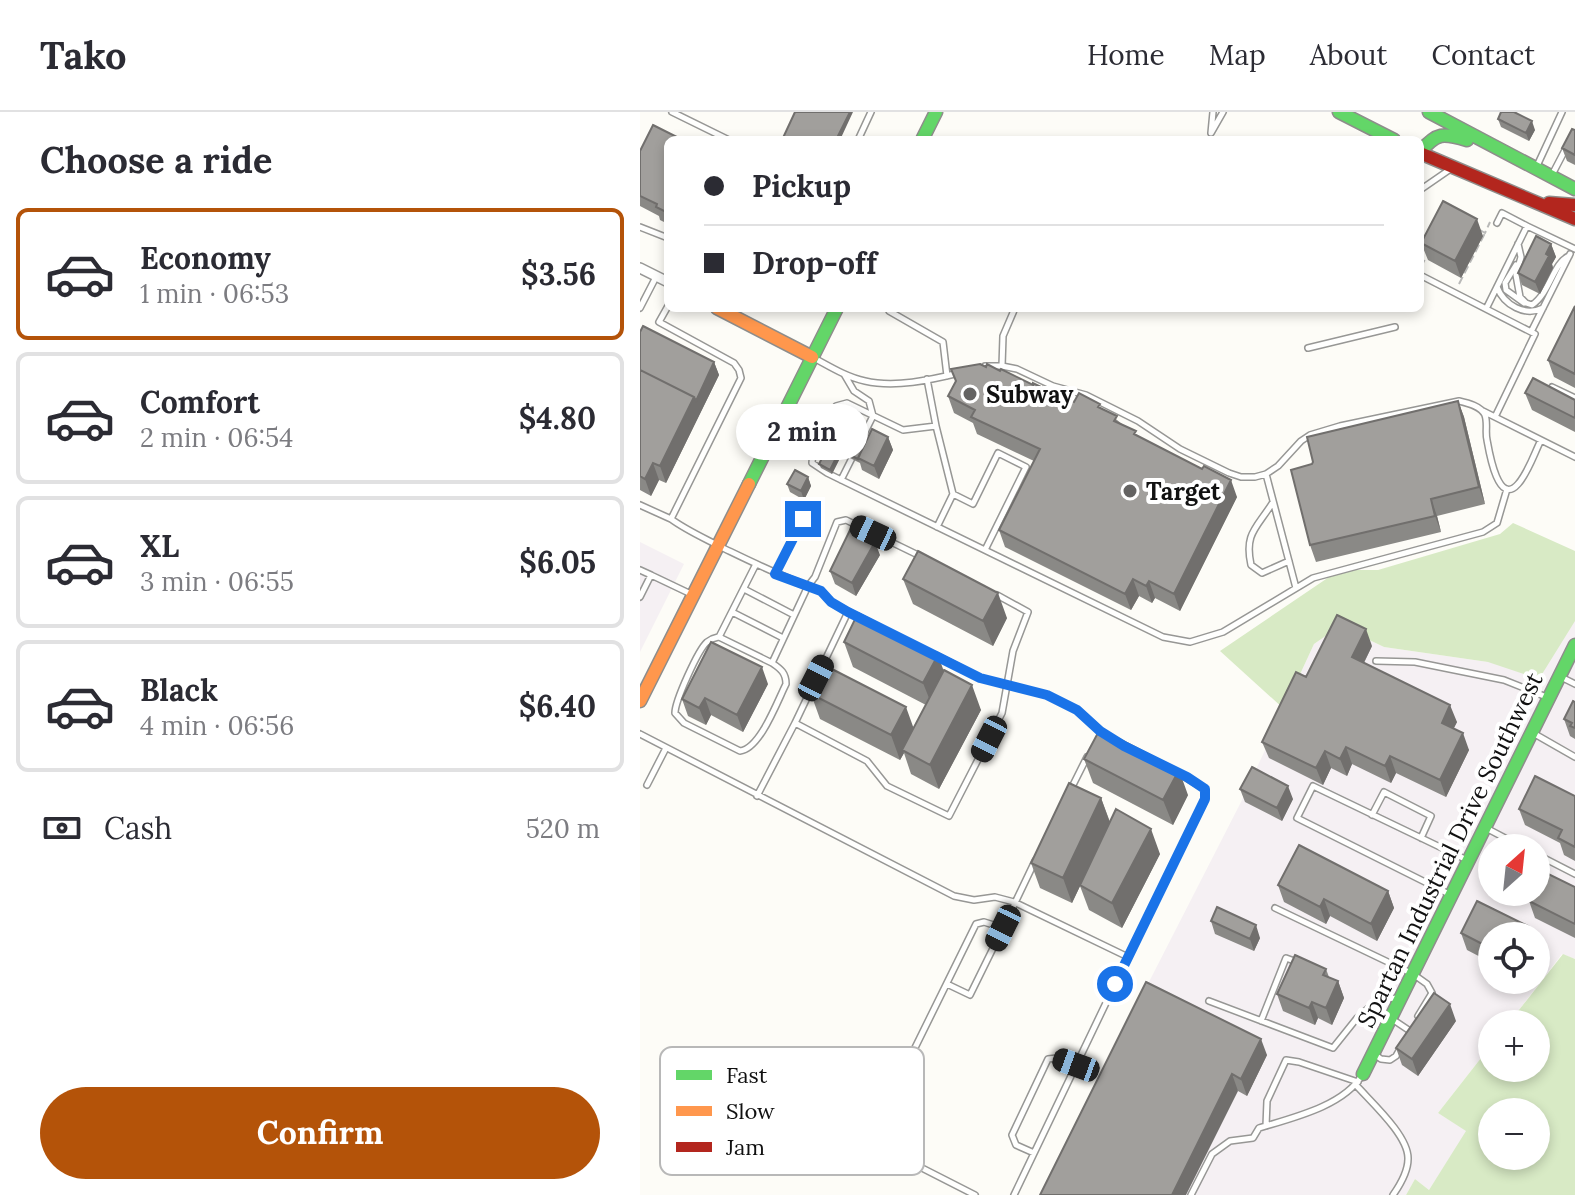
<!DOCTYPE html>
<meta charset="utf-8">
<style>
:root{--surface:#fff;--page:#f2f2f3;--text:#2b2b33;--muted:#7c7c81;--line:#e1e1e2;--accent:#b45309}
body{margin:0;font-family:Lora,serif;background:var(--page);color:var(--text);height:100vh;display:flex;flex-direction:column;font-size:30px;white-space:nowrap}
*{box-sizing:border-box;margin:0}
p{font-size:26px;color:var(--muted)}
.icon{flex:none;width:44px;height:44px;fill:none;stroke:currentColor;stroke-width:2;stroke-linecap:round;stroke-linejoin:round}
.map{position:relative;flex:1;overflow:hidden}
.sheet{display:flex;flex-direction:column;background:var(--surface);width:640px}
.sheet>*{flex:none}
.top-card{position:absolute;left:24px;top:24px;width:760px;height:176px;border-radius:12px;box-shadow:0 4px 12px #0003;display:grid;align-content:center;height:176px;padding:0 40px;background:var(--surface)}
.needle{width:52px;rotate:27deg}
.tools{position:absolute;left:838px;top:722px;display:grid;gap:16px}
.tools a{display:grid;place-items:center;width:72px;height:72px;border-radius:50%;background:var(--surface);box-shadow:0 4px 12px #0003;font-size:40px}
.end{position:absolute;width:36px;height:36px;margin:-18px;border:10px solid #1a73e8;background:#fff;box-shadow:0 0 0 4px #fff}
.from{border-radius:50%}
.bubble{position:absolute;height:56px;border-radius:28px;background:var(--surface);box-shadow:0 4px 12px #0003;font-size:26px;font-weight:800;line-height:56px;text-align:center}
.car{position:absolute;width:24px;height:48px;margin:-24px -12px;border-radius:10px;box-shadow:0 0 6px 2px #0007;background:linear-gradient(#222 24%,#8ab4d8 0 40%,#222 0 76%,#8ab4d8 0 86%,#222 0)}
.top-card b{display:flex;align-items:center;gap:28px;height:76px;font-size:30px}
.top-card b+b{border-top:2px solid var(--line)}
.top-card i{width:20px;height:20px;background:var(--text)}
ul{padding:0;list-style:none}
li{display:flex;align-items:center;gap:24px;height:132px;margin:0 16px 12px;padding:0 24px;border:4px solid var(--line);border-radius:12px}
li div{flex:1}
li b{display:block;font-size:30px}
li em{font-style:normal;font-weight:800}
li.active{border-color:var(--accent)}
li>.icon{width:72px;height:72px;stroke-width:1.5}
h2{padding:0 40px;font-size:36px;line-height:96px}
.pay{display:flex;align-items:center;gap:20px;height:88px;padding:0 40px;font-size:30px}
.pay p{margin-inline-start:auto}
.primary-button{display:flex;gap:16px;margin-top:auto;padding:16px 40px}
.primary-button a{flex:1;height:92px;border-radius:48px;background:var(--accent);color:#fff;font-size:32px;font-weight:800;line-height:92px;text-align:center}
header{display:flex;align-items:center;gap:48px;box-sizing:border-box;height:112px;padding:0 40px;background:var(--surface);border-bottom:2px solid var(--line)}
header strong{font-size:38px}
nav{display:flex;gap:44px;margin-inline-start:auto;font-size:28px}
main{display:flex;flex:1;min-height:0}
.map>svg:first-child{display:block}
</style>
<header>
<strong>Tako</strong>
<nav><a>Home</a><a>Map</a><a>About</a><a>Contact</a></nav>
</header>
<main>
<section class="sheet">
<h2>Choose a ride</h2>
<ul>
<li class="active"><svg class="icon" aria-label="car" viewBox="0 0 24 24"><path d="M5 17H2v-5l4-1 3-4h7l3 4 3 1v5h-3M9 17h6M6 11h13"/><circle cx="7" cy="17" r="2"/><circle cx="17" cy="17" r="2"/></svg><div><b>Economy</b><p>1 min · 06:53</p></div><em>$3.56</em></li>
<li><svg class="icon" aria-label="car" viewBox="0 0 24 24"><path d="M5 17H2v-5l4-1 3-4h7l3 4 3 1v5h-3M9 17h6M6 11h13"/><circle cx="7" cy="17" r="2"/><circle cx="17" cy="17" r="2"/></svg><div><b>Comfort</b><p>2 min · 06:54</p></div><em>$4.80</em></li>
<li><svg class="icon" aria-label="car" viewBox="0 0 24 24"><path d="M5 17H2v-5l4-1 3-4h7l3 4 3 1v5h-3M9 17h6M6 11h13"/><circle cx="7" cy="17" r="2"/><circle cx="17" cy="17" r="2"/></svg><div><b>XL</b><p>3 min · 06:55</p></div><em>$6.05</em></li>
<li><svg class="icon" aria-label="car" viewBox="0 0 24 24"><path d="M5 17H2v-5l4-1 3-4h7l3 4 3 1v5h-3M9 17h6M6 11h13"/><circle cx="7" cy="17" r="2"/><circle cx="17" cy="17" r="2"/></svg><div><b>Black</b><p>4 min · 06:56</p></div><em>$6.40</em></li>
</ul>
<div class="pay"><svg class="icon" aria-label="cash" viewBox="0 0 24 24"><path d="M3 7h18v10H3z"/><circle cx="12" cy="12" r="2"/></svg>Cash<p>520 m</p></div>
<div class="primary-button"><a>Confirm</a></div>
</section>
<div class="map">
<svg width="935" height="1083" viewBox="0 0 935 1083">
<rect width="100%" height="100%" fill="#fdfcf7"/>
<path fill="#f5f0f3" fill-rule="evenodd" d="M0 430 44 452 0 540Z
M935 507V847L922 842 868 912H852V932L798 1001 827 1019 789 1078 775 1067 766 1083H400L601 690 674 532 700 514 744 535 848 550ZM852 736H896V780H852ZM852 824H896V868H852Z"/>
<path fill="#d8eac5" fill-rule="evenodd" d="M873 411 935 439V509L899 567 848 550 744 535 700 514 674 532 644 597 580 539 692 463 712 458H738L860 422Z
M923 842 935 847V1083H766L775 1067 789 1078 826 1019 798 1001 852 932V956H896V912H868ZM852 1000H896V1044H852Z"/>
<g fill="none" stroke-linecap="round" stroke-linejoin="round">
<defs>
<path id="lane" d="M32 0 89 28
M573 0 571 21 583 0
M218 28 231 0
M896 56 922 0
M913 61 925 38
M780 78 809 58
M857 111 862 101 887 114
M0 115 28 126
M878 132 881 145 876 163 880 185 886 191 892 193C910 181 913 151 929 144
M876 153 865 171 866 178 884 191
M780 163 895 222 855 305
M857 175C864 193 885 205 903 196
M28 194 19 210 94 251 99 258 101 266 31 407C46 418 64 426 81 435 110 449 138 463 168 474L132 551 79 525 116 452
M0 196 16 165
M248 196 249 199 303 230 307 264
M846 197 887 114 935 137
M891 220 930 142
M668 236 755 215
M172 245C189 254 206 265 225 269 255 276 290 268 319 261
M345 254H362L377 257 413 274 446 283 498 309 540 337 589 361 601 365H615L626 362 638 354 661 329 670 323 700 314 819 289C828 291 841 294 845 303 848 311 845 320 847 328 849 339 858 395 878 372 888 361 894 342 901 328
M362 254 363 224 375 196
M287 267 296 314 263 318 207 291 196 294 173 339 172 351 187 361 523 525 550 530 583 520 673 466 843 420 857 411 867 377
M912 275 935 286
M843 299 935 345
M296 314 313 382 333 392 358 341 386 355 345 438
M138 316 179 328
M626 362 656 476
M201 368 233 304 229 289 214 279 204 262
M633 390C617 416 604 421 611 453L622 461 649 449
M0 393 31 407
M297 415 313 382
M0 458 11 463
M135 462 163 407
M104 477 154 503
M0 485 11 463 53 483
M92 500 143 526
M208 500 155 611 227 649 247 674 309 704 362 601 373 539 388 500 357 483
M222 507 191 490 181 479 168 474 175 465 197 410 206 408 280 444
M79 525C74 526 72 526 67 530 58 538 35 589 35 601L44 611 100 639C120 637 137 590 146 572 146 561 141 557 132 551
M296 543 340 566 407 583 437 598 462 620
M736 549 775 550 864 568 909 586
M921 565 935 572
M893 621 935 645
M0 622 314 784 334 788 355 785 374 790 488 845 565 687V677L538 661
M7 673 26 636
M432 675 447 645
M117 684 155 611
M732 703 744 680 791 704 781 726
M846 716 884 736
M896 742 935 762
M811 783 657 706 673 674 827 748
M635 796 773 862 787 872 792 881 778 904
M307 872 330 883 363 816
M569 889 693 936 717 906 739 887 760 886
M752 907 770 919
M621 909 646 846 657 850
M734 942 741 947 750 948 756 944 760 937
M716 973C731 990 769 1024 768 1047 768 1060 760 1073 753 1083
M626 1014 627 989 646 948 659 950 718 970
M249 1039 273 989 254 979
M394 1041 376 1033 372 1023 408 947 417 946 436 953
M335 1083 229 1029 336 812 344 810 363 816 395 749
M374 1083 488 845
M551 1083 572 1042 590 1029 613 1026 619 1016C652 1006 704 994 722 963"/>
<path id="street" d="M0 156 28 170"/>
<path id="fast" d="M699 0 754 28
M789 0 935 77
M282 28 296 0
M780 40C797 20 803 21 827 28
M109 372 197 196
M723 962 935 533"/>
<path id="slow" d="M77 196 172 245
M0 589 109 372"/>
<path id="jam" d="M780 41 935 107
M909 91 935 93"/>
</defs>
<use href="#lane" stroke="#979795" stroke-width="8"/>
<use href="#street" stroke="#979795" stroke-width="12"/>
<use href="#fast" stroke="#8e8d8b" stroke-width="15"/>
<use href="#slow" stroke="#8e8d8b" stroke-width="15"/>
<use href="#jam" stroke="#8e8d8b" stroke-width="15"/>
<path stroke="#b9b9b8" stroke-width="2" stroke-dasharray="8 4" stroke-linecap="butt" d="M840 118 845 121 850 110
M781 155 786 145
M819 172 845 121"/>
<use href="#lane" stroke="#fffffe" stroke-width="5"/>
<use href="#street" stroke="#fffffe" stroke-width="9"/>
<use href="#fast" stroke="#63d668" stroke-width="12"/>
<use href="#slow" stroke="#ff974d" stroke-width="12"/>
<use href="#jam" stroke="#b3261e" stroke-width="12"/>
</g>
<path fill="#8a8986" d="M858 7 895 18 889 29 861 15Z
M935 18V53L927 49 922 36Z
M28 28V112L20 108 19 104 0 94V39Z
M843 124 821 166 788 148 781 131Z
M911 132 916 145 912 152 913 156 900 182 882 173 878 161Z
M935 194V276L914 265 908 248Z
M0 220 74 250 79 263 26 371 19 368 11 384 0 378Z
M393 273 434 290 462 296 497 324 597 385 540 499 515 486 512 491 499 484 491 498 365 435 359 418 394 349 337 322 333 311 314 301 308 284Z
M885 281 935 288V320L892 298Z
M818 289 824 305 845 392 797 404 801 420 676 450 670 433 672 352Z
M217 312 208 329 222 337 248 325 253 338 239 367 222 358 220 351 202 342 192 362 181 356 179 352Z
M168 365 171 374 164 388 150 380 147 372Z
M240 443 216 484 195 472 190 459Z
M263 467 367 506 353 534 273 492Z
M204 530 304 559 341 598 299 677 271 662 264 641 260 648 180 607 171 582 273 616 286 593 213 555Z
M732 534 724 551 817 610 813 617 829 638 806 685 756 661 751 671 712 652 707 664 691 656 683 673 629 646 622 630 666 565Z
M128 572 103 620 71 603 66 613 48 604 42 587Z
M935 590V627L930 624 924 607Z
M444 647 548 683 533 713 453 671Z
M600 677 653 687 642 709 605 690Z
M935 684V749L924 743 920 731 885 713 879 697Z
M461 686 470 710 520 742 482 816 449 798 440 774 432 791 400 776 391 751Z
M638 773 748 779 754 796 737 829 690 804 686 812 644 790Z
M935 775V826L895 806 889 789 871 780H896Z
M571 809 620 826 614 839 575 822Z
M821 821 852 824V851L827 838Z
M686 857 689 865 698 869 704 886 692 913 678 906 675 913 643 899 637 882Z
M506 870 627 943 607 984 598 979Z
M816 909 778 964 762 953 756 936Z"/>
<path fill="#716f6d" d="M210 0H213L200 28H196Z
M892 9 895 18 889 29 886 21Z
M837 107 843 124 821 166 815 149Z
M911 132 916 145 912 152 913 156 900 182 895 170Z
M74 250 79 263 26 371 20 354 54 285Z
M818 289 824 305 845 392 839 375Z
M215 308 217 312 207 332 205 328Z
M248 325 253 338 239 367 234 354Z
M200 338 202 342 192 362 190 358Z
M13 351 19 368 11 384 5 367Z
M168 365 171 374 164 388 161 379Z
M591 368 597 385 540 499 534 482Z
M791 387 797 404 801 420 795 404Z
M235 430 240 443 216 484 212 471Z
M493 467 499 484 491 498 485 482Z
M509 469 515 486 512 491 506 474Z
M358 481 367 506 353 534 343 509Z
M726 517 732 534 718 562 712 545Z
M298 543 307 568 293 596 283 571Z
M122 555 128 572 103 620 97 603Z
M332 573 341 598 299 677 290 653Z
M65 586 71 603 66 613 59 596Z
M810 593 817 610 808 628 802 611Z
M266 595 275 620 262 638 264 641 260 648 251 623Z
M823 621 829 638 806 685 800 668Z
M706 635 712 652 707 664 700 647Z
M685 639 691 656 683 673 676 656Z
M750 644 756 661 751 671 745 654Z
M539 658 548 683 533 713 523 688Z
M648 674 653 687 642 709 637 696Z
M461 686 470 711 432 791 423 766Z
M511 717 520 742 482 816 472 791Z
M748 779 754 796 737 829 731 812Z
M684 787 690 804 686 812 680 795Z
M616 813 620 826 614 839 610 827Z
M888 814 891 824H883Z
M698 869 704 886 692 913 686 896Z
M672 890 678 906 675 913 669 896Z
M810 892 816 909 778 964 772 947Z
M621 927 627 943 607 984 601 967Z
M592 962 598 979 546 1083H532Z"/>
<path fill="#a19f9c" stroke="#716f6d" stroke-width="2" d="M155 0H210L196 28H142Z
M861 0H874L892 9 886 21 858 7Z
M13 13 41 27 28 28V101L16 95 17 92 0 84V39Z
M932 17 935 18V43L922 36Z
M803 89 837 107 815 149 781 131Z
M896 124 911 132 906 142 909 144 895 170 878 161Z
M935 194V262L908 248Z
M3 214 74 250 56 289 54 285 0 258V220Z
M340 252 346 255 347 252 360 259 361 257 393 273V271L403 276V275L434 290 439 281 460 292 458 295 477 304 474 309 496 319 494 322 562 357 564 354 591 368 534 482 509 469 506 474 493 467 485 482 359 418 400 337 331 305 335 298 308 284 316 269 311 257Z
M0 258 54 285 20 354 13 351 5 367 0 364Z
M893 266 935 288V306L885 281Z
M818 289 839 375 791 387 795 404 670 433 651 358 672 352 673 350 667 325Z
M204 302 215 308 205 328 222 337 218 347 200 338 190 358 179 352Z
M232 317 248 325 234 354 218 346Z
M155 358 168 365 161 379 147 372Z
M210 418 235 430 212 471 190 459Z
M278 439 358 481 343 509 263 467Z
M218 501 298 543 283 571 204 530Z
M697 503 726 517 712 545 810 593 802 611 823 621 800 668 750 644 745 654 706 635 700 647 685 639 676 656 622 630 656 560 666 565Z
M71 530 122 555 97 603 65 586 59 596 42 587Z
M186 554 266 595 251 623 171 582Z
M304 558 332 573 290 653 262 638Z
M933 589 935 590V616L930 614 932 611 924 607Z
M460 617 539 658 523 688 444 647Z
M612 655 648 674 637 696 600 677Z
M895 664 935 684V735L918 726 922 718 879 697Z
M429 671 461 686 423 766 391 751Z
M476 697 511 717 472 791 440 773Z
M659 733 748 779 731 812 684 787 680 795 638 773Z
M896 756 935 775V812L889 789 894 780H896Z
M837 789 888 814 883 824H852V837L821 821Z
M577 795 616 813 610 827 571 809Z
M655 843 686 857 683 863 698 869 686 896 672 890 669 896 637 882Z
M506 870 621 927 601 967 592 962 532 1083H400Z
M794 881 810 892 772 947 756 936Z"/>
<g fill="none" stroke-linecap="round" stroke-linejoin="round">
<path stroke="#1a73e8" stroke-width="10" d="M163 407 135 462 181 479 191 490 208 500 340 566 407 583 437 598 460 619 484 634 547 665 565 677V687L475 872"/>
</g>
<g fill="#646362" stroke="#fff" stroke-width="3">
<circle cx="330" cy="282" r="8"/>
<circle cx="490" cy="379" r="8"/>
</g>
<g text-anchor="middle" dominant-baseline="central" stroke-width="8" stroke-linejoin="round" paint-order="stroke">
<g font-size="24" font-weight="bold" fill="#111" stroke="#fff" text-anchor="start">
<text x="346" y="282">Subway</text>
<text x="506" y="379">Target</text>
</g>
<g font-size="24" fill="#111" stroke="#fff">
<text transform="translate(810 738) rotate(-64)">Spartan Industrial Drive Southwest</text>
</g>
</g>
<rect x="20" y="935" width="264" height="128" rx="12" fill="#fff" stroke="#b8b8b8" stroke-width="2"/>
<rect x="36" y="958" width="36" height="10" fill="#63d668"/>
<rect x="36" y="994" width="36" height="10" fill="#ff974d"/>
<rect x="36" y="1030" width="36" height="10" fill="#b3261e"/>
<g font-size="22" fill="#111">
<text x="86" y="971">Fast</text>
<text x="86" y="1007">Slow</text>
<text x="86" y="1043">Jam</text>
</g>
</svg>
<div class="tools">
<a><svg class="needle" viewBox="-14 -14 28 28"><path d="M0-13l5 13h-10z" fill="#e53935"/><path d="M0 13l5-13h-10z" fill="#7c7c81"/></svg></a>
<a><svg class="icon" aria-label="locate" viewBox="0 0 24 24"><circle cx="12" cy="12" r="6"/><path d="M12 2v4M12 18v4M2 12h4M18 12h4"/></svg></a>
<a>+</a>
<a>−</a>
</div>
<i class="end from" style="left:475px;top:872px"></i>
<i class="end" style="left:163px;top:407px"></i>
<div class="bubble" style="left:96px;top:292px;width:132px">2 min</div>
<i class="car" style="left:233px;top:421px;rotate:295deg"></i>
<i class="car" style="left:176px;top:566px;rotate:27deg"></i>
<i class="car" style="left:349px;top:627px;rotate:207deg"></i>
<i class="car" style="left:363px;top:816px;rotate:206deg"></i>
<i class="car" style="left:436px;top:953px;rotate:290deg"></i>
<div class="top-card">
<b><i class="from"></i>Pickup</b>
<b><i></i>Drop-off</b>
</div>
</div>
</main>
